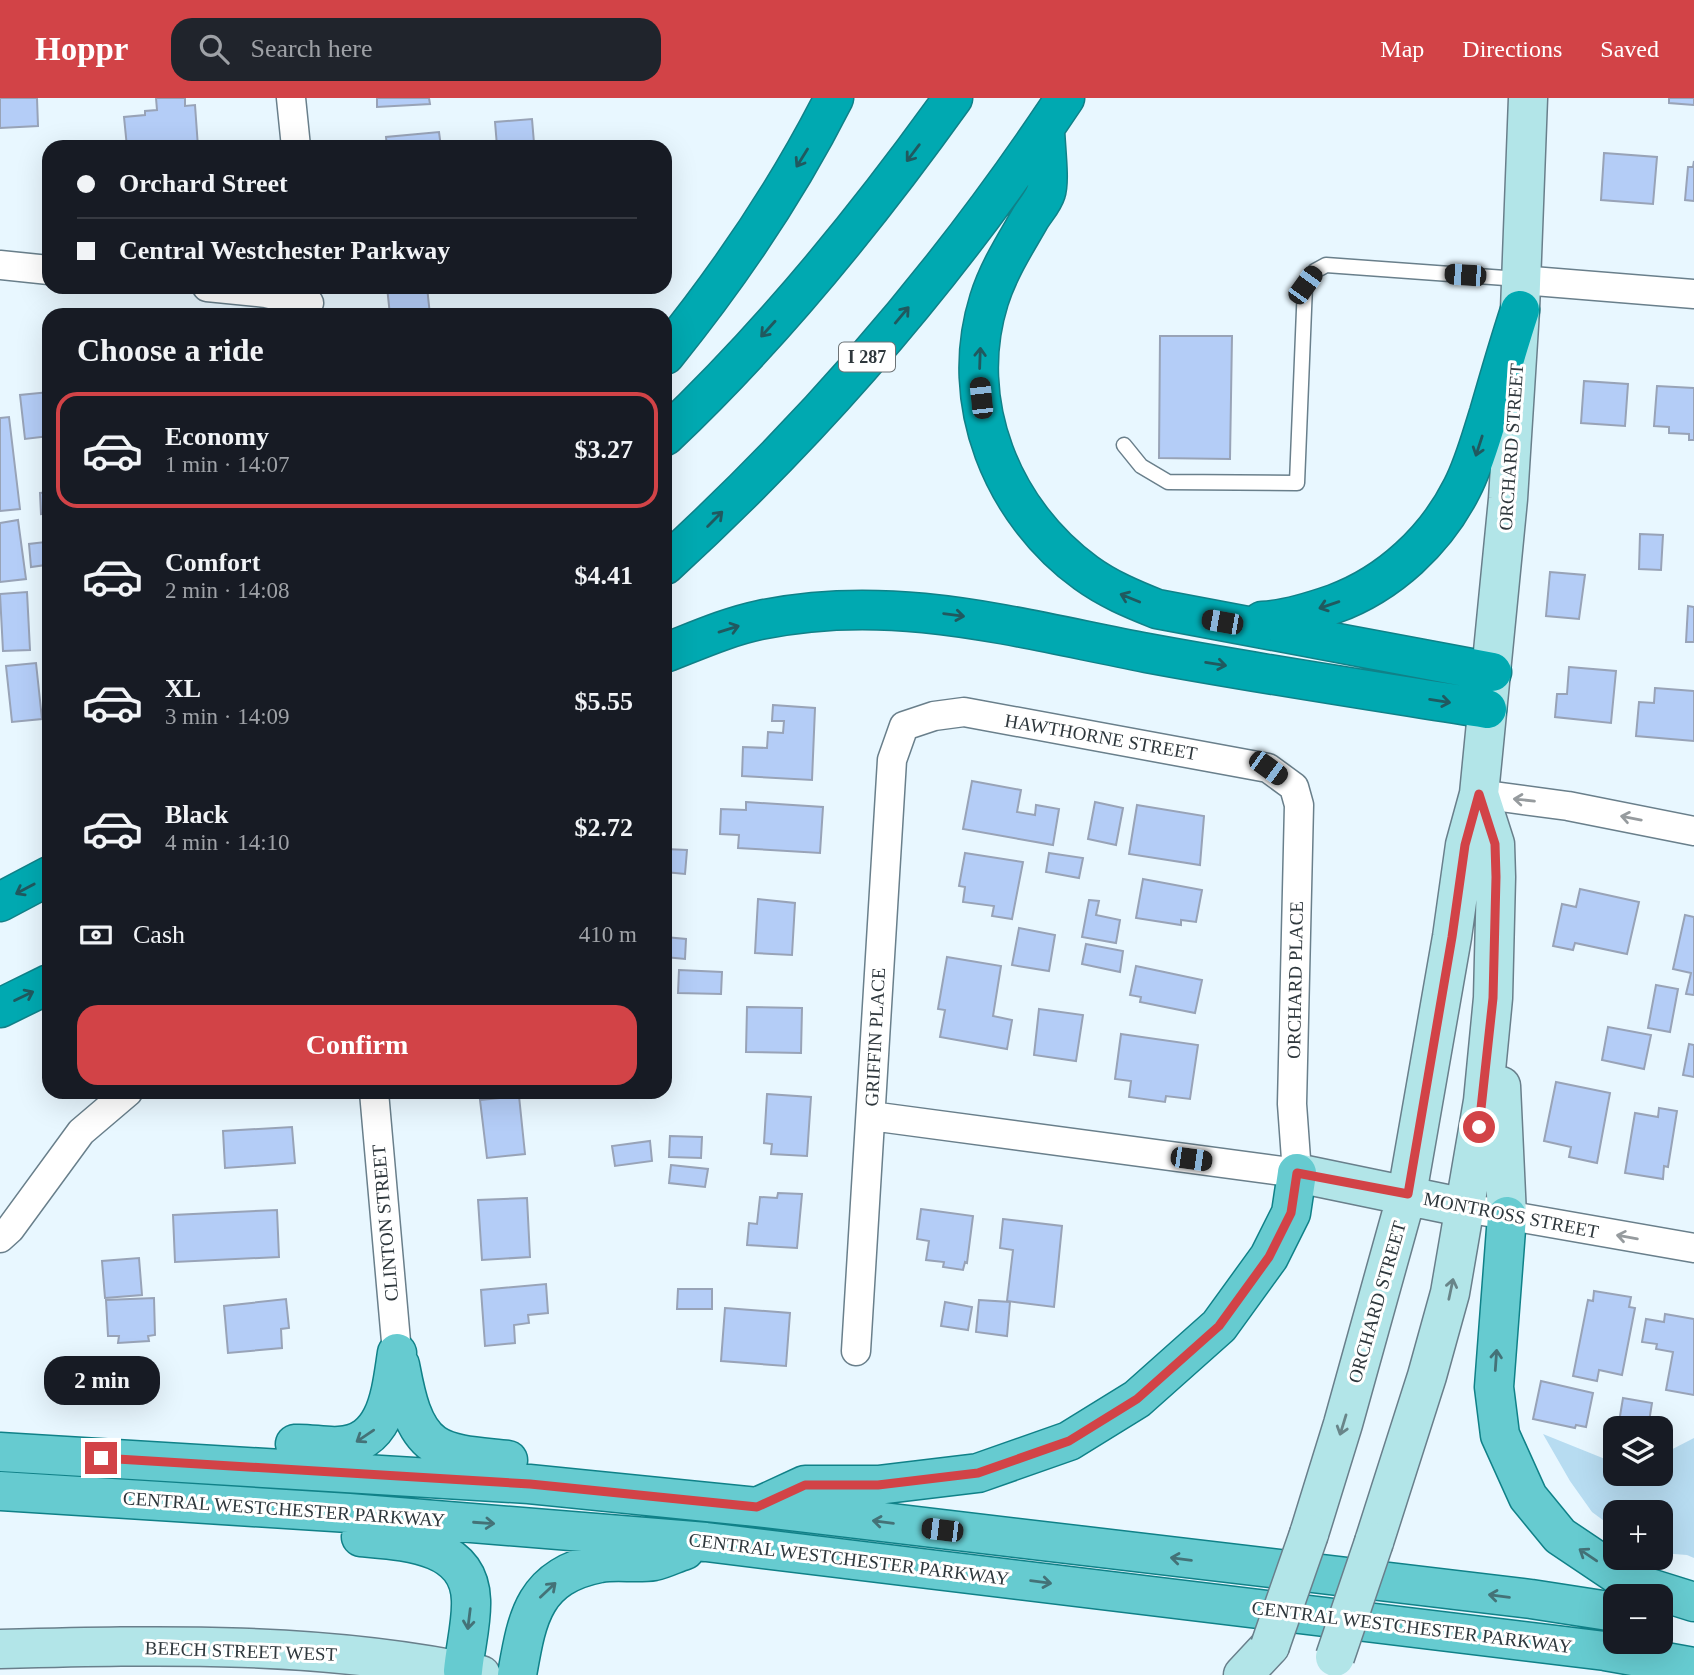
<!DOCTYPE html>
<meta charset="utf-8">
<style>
:root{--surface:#171b24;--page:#20242c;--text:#f1f3f6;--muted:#9ea1a6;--line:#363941;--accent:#d24347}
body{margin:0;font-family:Georgia,serif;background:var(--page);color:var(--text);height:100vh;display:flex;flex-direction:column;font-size:26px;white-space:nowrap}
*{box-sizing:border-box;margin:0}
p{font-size:23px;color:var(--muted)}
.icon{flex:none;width:38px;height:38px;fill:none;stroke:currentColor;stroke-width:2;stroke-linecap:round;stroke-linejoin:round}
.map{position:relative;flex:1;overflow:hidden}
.details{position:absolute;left:42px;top:210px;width:630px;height:791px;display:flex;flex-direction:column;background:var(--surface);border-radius:21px;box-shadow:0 7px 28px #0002}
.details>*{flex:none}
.top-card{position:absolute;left:42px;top:42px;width:630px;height:154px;border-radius:21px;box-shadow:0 7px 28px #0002;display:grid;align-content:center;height:154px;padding:0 35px;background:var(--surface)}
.controls{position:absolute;left:1603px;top:1318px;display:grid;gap:14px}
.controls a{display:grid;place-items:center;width:70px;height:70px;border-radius:14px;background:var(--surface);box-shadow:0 7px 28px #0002;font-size:35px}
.end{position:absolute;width:32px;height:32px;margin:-16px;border:9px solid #d24347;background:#fff;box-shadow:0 0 0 4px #fff}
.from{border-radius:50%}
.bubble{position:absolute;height:49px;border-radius:21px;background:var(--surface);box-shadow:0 7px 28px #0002;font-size:23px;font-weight:600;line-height:49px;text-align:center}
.car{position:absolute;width:21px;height:42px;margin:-21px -10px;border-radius:9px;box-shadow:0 0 5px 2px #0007;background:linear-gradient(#222 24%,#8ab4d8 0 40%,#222 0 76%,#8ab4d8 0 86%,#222 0)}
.top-card b{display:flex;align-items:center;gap:24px;height:66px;font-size:26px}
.top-card b+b{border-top:2px solid var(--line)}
.top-card i{width:18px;height:18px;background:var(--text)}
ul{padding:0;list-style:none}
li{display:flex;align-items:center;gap:21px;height:116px;margin:0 14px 10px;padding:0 21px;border:4px solid transparent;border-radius:21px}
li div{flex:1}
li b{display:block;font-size:26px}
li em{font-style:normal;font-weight:600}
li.active{border-color:var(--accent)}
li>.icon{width:63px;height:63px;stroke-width:1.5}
h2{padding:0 35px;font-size:32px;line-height:84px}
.pay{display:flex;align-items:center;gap:18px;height:77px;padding:0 35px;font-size:26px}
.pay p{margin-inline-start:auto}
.action{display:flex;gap:14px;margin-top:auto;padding:14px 35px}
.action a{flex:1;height:80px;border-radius:21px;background:var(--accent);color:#fff;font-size:28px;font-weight:600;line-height:80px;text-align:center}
header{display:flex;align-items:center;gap:42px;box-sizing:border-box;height:98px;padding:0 35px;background:var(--accent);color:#fff}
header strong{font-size:33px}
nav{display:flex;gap:38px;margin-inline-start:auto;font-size:24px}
.search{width:490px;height:63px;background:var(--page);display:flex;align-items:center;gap:18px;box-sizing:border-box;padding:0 24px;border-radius:21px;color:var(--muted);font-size:26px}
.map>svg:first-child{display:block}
</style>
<header>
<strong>Hoppr</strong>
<div class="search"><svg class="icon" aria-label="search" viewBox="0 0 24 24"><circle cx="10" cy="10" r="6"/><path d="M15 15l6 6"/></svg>Search here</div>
<nav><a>Map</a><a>Directions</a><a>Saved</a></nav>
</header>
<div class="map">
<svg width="1694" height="1577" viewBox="0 0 1694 1577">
<rect width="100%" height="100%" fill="#e8f7ff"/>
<path fill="#b7dcf1" d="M1543 1336 1615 1365V1376H1661V1357L1694 1340V1460L1687 1457 1661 1455V1414H1615V1431L1592 1414 1570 1383Z"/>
<path fill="#b4cdf7" stroke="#98a3b7" stroke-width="2" d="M0 0H37L38 28 0 30Z
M156 0H185V8L195 7 198 49H127L124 19 145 17V13L157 12Z
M377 0H429L430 6 377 9Z
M1669 0H1694V7L1669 5Z
M532 21 534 45 497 48 495 24Z
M439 34 441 49H387L386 39Z
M1604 55 1657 59 1653 106 1601 102Z
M1694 63V103L1685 102 1688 69H1693Z
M387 189H427L430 217H390Z
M1160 238H1232L1230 361 1159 360Z
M1584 283 1628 286 1625 328 1581 325Z
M1657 288 1694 290V342H1689V336L1669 335V329L1654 328Z
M49 294V338L25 341 20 297Z
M9 319 20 411 0 413V320Z
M49 394V415L41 416 40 395Z
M18 422 26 481 0 484V425Z
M44 432H49V479H47L46 467 31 469 29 446 46 444Z
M1640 436 1663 437 1661 472 1639 471Z
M1550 474 1585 477 1579 521 1546 518Z
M27 494 30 552 3 553 0 496Z
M1688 508 1694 509V544H1686Z
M36 565 42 621 12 624 6 568Z
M1569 569 1616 573 1611 625 1555 619 1557 596H1567Z
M1655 590 1694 593V643L1636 638 1639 604 1654 605Z
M773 607 815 610 812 682 742 678 743 649 767 650 768 634 783 635 784 623H772Z
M972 683 1021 692 1017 714 1035 717 1036 707 1059 711 1053 747 963 731Z
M746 704 823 709 820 755 738 750 739 737 720 736 721 711 746 712Z
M1095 704 1123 710 1116 747 1088 741Z
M1137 707 1204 718 1200 767 1129 756Z
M665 751 687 752 685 776 665 774Z
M965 755 1023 764 1012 821 992 818 994 808 963 804 965 789 959 788Z
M1049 755 1083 760 1079 780 1046 774Z
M1143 781 1202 792 1196 824 1181 822V827L1136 820Z
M1580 791 1639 804 1627 856 1575 845 1573 852 1553 848 1562 806 1576 809Z
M758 801 795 805 792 857 755 855Z
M1089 802 1099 803 1096 817 1120 822 1116 845 1082 839Z
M1685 817 1694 819V897L1686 896 1691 875 1673 871Z
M1019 830 1055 837 1049 873 1012 867Z
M665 839 686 841 685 861 665 859Z
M1086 846 1123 853 1120 874 1082 866Z
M947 859 1001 868 993 918 1012 922 1007 951 940 939 945 912 938 911Z
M1136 868 1202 882 1195 915 1140 904 1141 899 1130 897Z
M679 872 722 874 721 896 678 895Z
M1656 887 1678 891 1670 934 1648 930Z
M747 909 802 910 801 955 746 954Z
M1039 911 1083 917 1076 963 1034 957Z
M1608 929 1651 937 1644 971 1602 962Z
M1121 936 1198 947 1190 1001 1166 998 1165 1004 1129 999 1131 983 1115 981Z
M1689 946 1694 947V979L1683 977Z
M1556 984 1610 995 1597 1065 1569 1059 1571 1049 1544 1043Z
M767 996 811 999 807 1058 771 1056 772 1046 764 1045Z
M519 998 525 1056 487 1060 480 1002Z
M1659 1010 1677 1013 1668 1069 1664 1068 1663 1081 1625 1075 1635 1015 1658 1019Z
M292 1029 295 1065 225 1070 223 1033Z
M670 1038 702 1039 701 1060 669 1059Z
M650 1043 652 1063 615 1068 612 1048Z
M671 1067 708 1071 705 1089 669 1085Z
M778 1095 802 1096 797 1150 747 1147 749 1125 757 1126 760 1099 777 1100Z
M527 1100 530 1159 482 1162 478 1102Z
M921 1111 973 1118 967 1165 965 1164 963 1172 943 1169 944 1164 926 1162 929 1143 917 1141Z
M277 1112 279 1159 175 1164 173 1117Z
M1003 1121 1062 1128 1054 1209 1007 1203 1013 1152 1000 1150Z
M139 1160 142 1197 105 1200 102 1163Z
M546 1186 548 1215 528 1217 529 1225 514 1227 515 1245 485 1248 481 1192Z
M678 1191H712V1211H677Z
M1594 1193 1631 1199 1629 1209 1635 1210 1622 1277 1599 1272 1597 1283 1573 1278 1588 1202 1593 1203Z
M154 1200 155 1237 148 1238 149 1243 118 1245 119 1238H108L106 1202Z
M286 1201 289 1230 281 1231 282 1250 228 1255 224 1208Z
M979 1202 1010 1204 1007 1238 976 1234Z
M945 1204 972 1209 968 1232 941 1228Z
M725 1210 790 1215 786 1268 721 1263Z
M1665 1216 1694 1221V1297L1666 1292 1673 1254 1656 1251 1657 1246 1642 1244 1646 1221 1664 1224Z
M1541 1283 1593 1295 1586 1329 1576 1327 1575 1330 1533 1321Z
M1623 1300 1652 1305 1648 1330H1618Z"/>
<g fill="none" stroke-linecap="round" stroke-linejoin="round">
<defs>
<path id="lane" d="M1124 347 1141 368 1168 384 1297 385 1305 187 1315 173 1326 167 1519 181"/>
<path id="street" d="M291 0 296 49
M0 167 49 172
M1521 182 1694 196
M207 189 266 195 309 205
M1479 696 1568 708 1694 733
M374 994 397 1255
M1466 1110 1694 1150
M0 1140 10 1131 81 1034 128 994
M856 1253 892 662 904 628 934 618 964 614 1268 670 1294 689 1299 707 1292 1006 1297 1075 871 1018"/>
<path id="secondary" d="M1501 988 1507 1118
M1297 1075 1466 1110
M1309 1436 1343 1326 1407 1096 1452 839 1465 747 1479 696 1508 401 1520 212 1528 0
M1374 1444 1427 1278 1450 1195 1483 1003 1493 900 1496 779 1495 746 1479 696
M0 1551C161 1547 323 1543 481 1577
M1243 1577 1270 1548"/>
<path id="primary" d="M1507 1118 1494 1289 1500 1337 1528 1399 1560 1438 1627 1483 1694 1504
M400 1267C405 1293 411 1330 434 1346 453 1359 485 1359 508 1362
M295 1346C309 1345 324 1349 339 1348 388 1345 391 1293 397 1255
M0 1354 529 1386 757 1409 1531 1501 1615 1514
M0 1393 349 1415 706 1444 1605 1553 1694 1569
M757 1409 805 1387H878L978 1375 1069 1343 1137 1301 1219 1228 1269 1159 1291 1115 1297 1075
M361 1439C404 1443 469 1445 471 1502 472 1525 465 1550 463 1573
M517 1577C527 1520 533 1478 600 1465 618 1462 637 1466 654 1463 664 1461 675 1455 685 1452"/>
<path id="highway" d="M1045 30C1045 45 1050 83 1046 94 1043 104 1034 113 1029 122 1014 148 998 173 989 202 957 304 1002 414 1086 475 1108 491 1132 501 1157 511L1492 574
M665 257C729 178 788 91 834 0
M665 338C772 237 867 120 953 0
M665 467C816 329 952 171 1065 0
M1262 523C1286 522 1311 514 1334 506 1389 486 1436 442 1462 390 1474 367 1481 340 1489 315 1499 280 1509 246 1520 212
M665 555C696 543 727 529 760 522 894 494 1016 530 1147 555 1260 576 1374 593 1487 611
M0 804 49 778
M0 910 49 886"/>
</defs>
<use href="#lane" stroke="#697f8b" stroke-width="17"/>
<use href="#street" stroke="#697f8b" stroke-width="31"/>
<use href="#secondary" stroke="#697f8b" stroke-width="41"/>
<use href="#primary" stroke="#108188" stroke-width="41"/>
<use href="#highway" stroke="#108188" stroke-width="41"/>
<use href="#lane" stroke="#fff" stroke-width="14"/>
<use href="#street" stroke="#fff" stroke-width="28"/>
<use href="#secondary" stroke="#b2e5e8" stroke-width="38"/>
<use href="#primary" stroke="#66cbd0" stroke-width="38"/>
<use href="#highway" stroke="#00a9b1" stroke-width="38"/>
<defs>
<path id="secondary-bridge" d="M1270 1548 1309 1436
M1335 1559 1374 1444"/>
</defs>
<use href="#secondary-bridge" stroke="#697f8b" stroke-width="41" stroke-linecap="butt"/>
<use href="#secondary-bridge" stroke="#b2e5e8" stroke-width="38"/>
</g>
<defs><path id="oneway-shaft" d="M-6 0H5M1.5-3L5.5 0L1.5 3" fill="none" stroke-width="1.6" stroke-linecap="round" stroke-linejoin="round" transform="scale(1.75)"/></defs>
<g stroke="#20595f">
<use href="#oneway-shaft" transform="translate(913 55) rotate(127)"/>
<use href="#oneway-shaft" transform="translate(802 60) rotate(122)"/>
<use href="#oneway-shaft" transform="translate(902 217) rotate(-50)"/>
<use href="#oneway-shaft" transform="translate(768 231) rotate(132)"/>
<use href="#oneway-shaft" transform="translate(980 260) rotate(-88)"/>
<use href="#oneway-shaft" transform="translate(1479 348) rotate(108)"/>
<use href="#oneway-shaft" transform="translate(715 421) rotate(-45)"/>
<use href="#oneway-shaft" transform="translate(1130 500) rotate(-158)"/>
<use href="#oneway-shaft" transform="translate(1329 507) rotate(161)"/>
<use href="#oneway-shaft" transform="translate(954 517) rotate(8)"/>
<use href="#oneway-shaft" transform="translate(729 531) rotate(-17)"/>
<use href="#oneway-shaft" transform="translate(1216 566) rotate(9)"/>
<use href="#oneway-shaft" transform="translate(1440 603) rotate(9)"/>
<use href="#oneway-shaft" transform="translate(25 791) rotate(152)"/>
<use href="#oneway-shaft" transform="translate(24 898) rotate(-26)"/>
</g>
<g stroke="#969b9e">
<use href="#oneway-shaft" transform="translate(1524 702) rotate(-174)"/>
<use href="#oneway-shaft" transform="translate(1631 720) rotate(-169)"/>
<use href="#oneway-shaft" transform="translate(1627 1139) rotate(-170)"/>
</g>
<g stroke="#698589">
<use href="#oneway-shaft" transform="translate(1451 1191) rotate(-78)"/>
<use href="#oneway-shaft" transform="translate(1343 1327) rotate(107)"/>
</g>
<g stroke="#447277">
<use href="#oneway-shaft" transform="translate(1496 1262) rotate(-86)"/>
<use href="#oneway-shaft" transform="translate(365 1338) rotate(146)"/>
<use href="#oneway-shaft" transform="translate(883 1424) rotate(-173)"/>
<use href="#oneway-shaft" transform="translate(484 1425) rotate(4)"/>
<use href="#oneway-shaft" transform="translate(1588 1457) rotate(-146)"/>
<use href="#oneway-shaft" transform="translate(1181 1461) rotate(-173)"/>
<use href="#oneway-shaft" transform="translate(1041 1484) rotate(7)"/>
<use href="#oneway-shaft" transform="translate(548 1492) rotate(-43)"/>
<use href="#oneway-shaft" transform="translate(1499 1498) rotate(-173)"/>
<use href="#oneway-shaft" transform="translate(469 1521) rotate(97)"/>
</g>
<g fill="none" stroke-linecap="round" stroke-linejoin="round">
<path stroke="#d24347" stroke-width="9" d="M101 1360 530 1386 757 1409 805 1387H878L978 1375 1069 1343 1137 1301 1219 1228 1269 1159 1291 1115 1297 1075 1408 1096 1452 839 1465 747 1479 696 1495 746 1496 779 1493 900 1479 1029"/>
</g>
<g text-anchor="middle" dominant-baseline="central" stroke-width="6" stroke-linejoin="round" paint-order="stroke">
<rect fill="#fff" stroke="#6d7376" stroke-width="2" x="839" y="244.5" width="56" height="29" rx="5"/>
<g font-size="18" font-weight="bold" fill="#2e373c">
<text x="867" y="259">I 287</text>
</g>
<g font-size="19" fill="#2e373c" stroke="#fff">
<text transform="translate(1511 349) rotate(-86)">ORCHARD STREET</text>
<text transform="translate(1101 639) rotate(10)">HAWTHORNE STREET</text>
<text transform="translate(1295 882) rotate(-89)">ORCHARD PLACE</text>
<text transform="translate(875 939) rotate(-87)">GRIFFIN PLACE</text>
<text transform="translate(1511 1117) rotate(11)">MONTROSS STREET</text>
<text transform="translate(385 1125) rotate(-95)">CLINTON STREET</text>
<text transform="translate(1377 1204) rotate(-74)">ORCHARD STREET</text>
<text transform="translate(284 1411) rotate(4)">CENTRAL WESTCHESTER PARKWAY</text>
<text transform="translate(849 1461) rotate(7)">CENTRAL WESTCHESTER PARKWAY</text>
<text transform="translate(1412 1529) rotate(7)">CENTRAL WESTCHESTER PARKWAY</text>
<text transform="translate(241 1553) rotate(2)">BEECH STREET WEST</text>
</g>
</g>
</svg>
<div class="controls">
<a><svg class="icon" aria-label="layers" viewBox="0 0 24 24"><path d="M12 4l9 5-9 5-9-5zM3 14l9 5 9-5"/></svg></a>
<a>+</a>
<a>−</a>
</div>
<i class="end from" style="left:1479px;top:1029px"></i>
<i class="end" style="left:101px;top:1360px"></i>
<div class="bubble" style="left:44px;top:1258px;width:116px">2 min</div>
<i class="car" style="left:1465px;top:177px;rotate:274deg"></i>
<i class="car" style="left:1305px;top:187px;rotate:36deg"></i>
<i class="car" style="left:981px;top:300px;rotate:354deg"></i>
<i class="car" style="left:1222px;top:524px;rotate:280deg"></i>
<i class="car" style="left:1268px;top:670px;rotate:126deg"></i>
<i class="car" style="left:1191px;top:1061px;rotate:98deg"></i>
<i class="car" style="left:942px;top:1432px;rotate:277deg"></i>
<div class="top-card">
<b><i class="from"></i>Orchard Street</b>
<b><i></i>Central Westchester Parkway</b>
</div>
<section class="details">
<h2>Choose a ride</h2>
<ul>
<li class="active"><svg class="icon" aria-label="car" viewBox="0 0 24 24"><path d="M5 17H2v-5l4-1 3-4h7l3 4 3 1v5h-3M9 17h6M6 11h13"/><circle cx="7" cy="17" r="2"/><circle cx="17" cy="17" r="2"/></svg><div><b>Economy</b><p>1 min · 14:07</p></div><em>$3.27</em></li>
<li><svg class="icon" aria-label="car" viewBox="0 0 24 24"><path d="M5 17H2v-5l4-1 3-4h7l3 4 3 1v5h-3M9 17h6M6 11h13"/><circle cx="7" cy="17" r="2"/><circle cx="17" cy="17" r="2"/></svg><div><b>Comfort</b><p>2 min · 14:08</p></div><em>$4.41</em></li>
<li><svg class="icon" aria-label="car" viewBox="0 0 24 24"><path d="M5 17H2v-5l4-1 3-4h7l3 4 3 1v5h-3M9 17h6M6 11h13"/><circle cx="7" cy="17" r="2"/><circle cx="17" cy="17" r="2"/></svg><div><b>XL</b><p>3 min · 14:09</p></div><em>$5.55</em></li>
<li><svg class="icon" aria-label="car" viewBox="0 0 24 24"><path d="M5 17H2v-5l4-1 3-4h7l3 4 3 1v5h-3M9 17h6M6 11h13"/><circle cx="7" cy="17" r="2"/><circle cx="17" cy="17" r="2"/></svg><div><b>Black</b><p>4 min · 14:10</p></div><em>$2.72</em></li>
</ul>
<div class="pay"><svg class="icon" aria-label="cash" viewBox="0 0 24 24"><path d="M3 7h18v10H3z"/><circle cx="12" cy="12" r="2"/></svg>Cash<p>410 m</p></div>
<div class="action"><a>Confirm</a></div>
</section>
</div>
